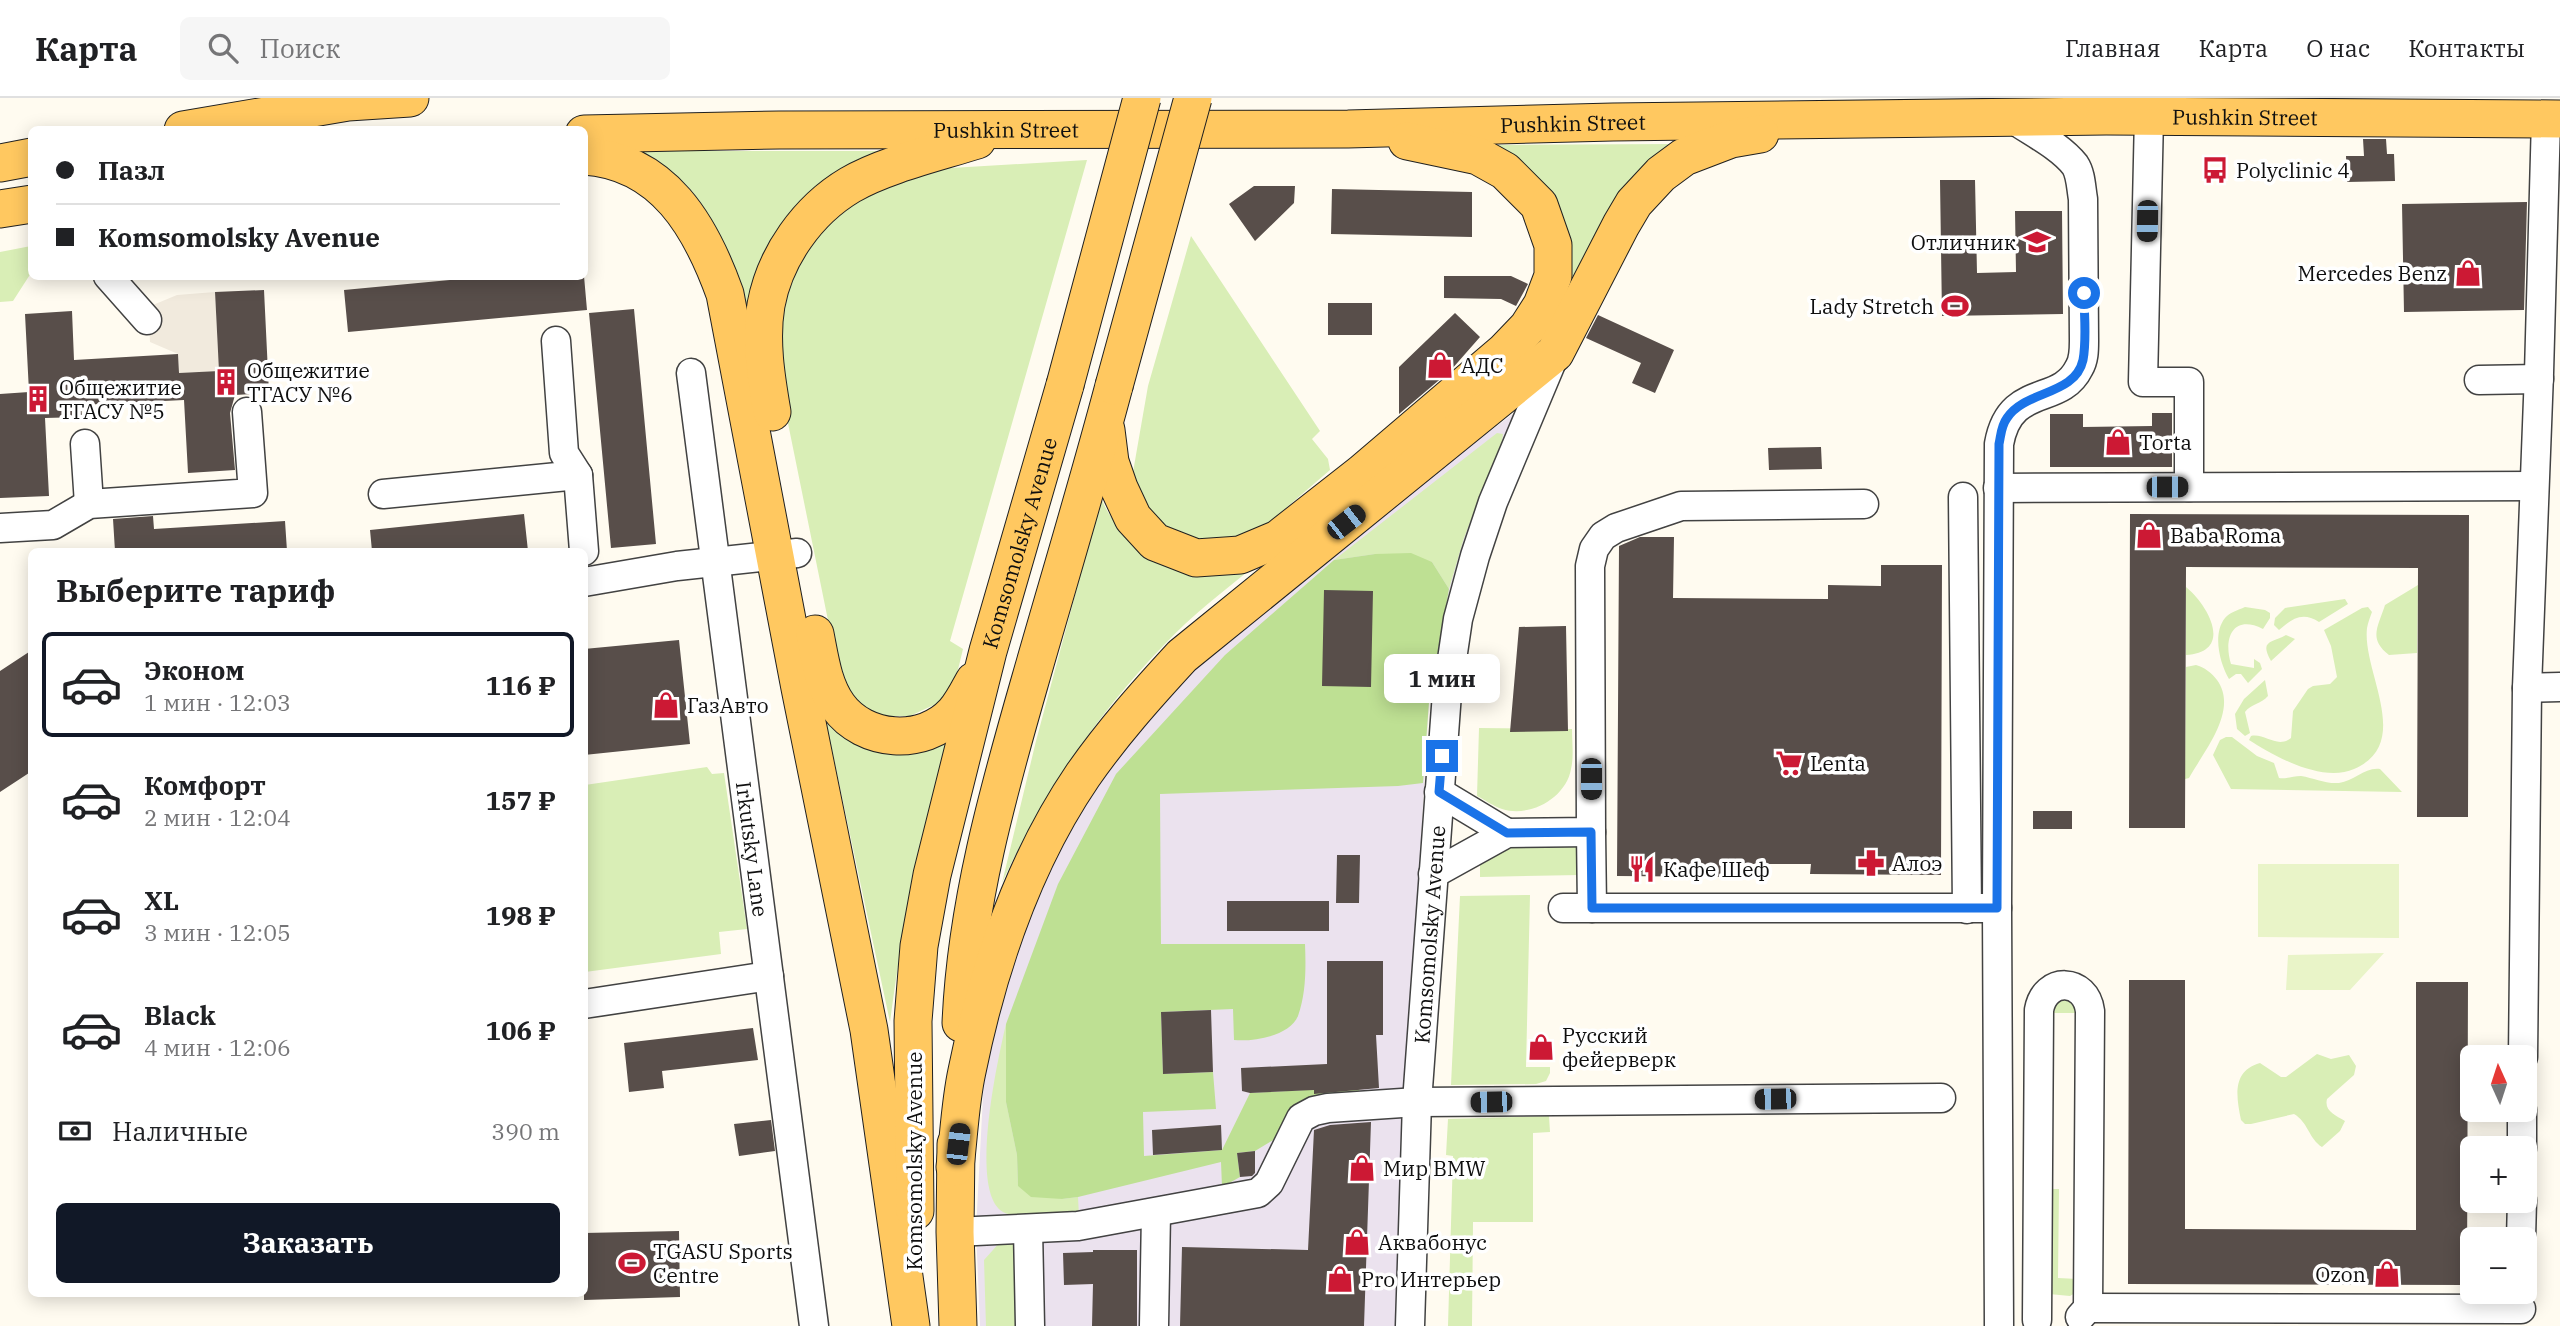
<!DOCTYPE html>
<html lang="ru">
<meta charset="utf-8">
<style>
:root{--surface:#fff;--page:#f6f6f6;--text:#202124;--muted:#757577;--line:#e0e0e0;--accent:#111827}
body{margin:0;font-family:"IBM Plex Serif",serif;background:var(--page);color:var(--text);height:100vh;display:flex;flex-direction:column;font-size:26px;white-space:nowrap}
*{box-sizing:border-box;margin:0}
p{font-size:23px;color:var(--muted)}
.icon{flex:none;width:38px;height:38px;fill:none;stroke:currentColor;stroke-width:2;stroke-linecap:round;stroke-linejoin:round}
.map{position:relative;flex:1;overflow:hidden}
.side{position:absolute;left:28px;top:450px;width:560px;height:749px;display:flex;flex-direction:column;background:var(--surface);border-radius:10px;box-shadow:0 4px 18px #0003}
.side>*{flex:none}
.top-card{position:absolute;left:28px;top:28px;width:560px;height:154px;border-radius:10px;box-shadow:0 4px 18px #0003;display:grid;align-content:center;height:154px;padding:0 28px;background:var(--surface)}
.needle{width:46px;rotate:357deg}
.fabs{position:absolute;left:2460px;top:947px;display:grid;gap:14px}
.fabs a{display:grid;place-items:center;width:77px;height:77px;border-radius:10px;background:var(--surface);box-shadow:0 4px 18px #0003;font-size:35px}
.end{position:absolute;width:32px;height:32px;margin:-16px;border:9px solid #1a73e8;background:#fff;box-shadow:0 0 0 4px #fff}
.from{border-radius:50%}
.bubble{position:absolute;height:49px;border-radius:10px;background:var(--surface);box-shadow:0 4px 18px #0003;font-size:23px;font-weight:700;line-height:49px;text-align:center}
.car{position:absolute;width:21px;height:42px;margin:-21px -10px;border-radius:9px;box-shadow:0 0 5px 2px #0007;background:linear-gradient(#222 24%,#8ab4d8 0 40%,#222 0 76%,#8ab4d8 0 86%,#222 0)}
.top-card b{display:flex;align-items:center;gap:24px;height:66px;font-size:26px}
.top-card b+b{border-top:2px solid var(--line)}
.top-card i{width:18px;height:18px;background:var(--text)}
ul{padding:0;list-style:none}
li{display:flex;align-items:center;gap:21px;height:105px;margin:0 14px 10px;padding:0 14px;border:4px solid transparent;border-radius:10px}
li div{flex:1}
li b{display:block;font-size:26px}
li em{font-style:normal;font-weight:700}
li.current{border-color:var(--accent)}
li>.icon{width:63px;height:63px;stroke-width:1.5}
h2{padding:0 28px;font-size:32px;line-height:84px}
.pay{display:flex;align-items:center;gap:18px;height:77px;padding:0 28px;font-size:26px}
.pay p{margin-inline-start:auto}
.action{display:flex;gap:14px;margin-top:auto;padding:14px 28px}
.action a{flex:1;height:80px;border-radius:10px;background:var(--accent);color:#fff;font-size:28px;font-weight:700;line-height:80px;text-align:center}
header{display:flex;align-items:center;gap:42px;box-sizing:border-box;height:98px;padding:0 35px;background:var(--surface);border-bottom:2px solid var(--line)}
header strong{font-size:33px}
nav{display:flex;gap:38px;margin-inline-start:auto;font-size:24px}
.search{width:490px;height:63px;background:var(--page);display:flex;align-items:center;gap:18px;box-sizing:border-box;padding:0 24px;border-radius:10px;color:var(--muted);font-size:26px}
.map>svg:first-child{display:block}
</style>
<header>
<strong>Карта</strong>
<div class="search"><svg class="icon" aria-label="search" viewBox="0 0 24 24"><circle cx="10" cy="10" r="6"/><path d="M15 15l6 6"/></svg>Поиск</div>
<nav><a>Главная</a><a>Карта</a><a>О нас</a><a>Контакты</a></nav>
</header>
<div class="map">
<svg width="2560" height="1228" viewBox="0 0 2560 1228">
<rect width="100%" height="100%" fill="#fffbf0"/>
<path fill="#ebe2ee" d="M1518 312 1459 459 1443 517 1429 604 1405 1019 1397 1228H980L976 1132 984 979 1004 888 1024 821 1096 683 1191 568 1397 403Z"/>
<path fill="#d9eeb6" d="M1673 46 1635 76 1596 141 1565 202 1566 175 1488 47Z
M632 53H886L755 205 743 206C732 169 713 110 683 84 668 72 649 62 632 53Z
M1087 62 950 543 963 551 955 584 938 605 910 618H886L865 613 848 590 831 537 778 276 776 244 789 193 804 152 830 115 870 91 934 71Z
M1191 138 1320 333 1312 341 1328 361 1330 372 1265 428 1232 440 1198 442 1173 434 1156 423 1143 402 1133 374 1148 288Z
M31 148V175L13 203 0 204V154Z
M1497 335 1503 336 1502 343 1464 440 1449 491 1432 464 1375 456 1334 462Z
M1101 400C1115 434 1151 471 1191 474 1212 475 1236 469 1257 466 1225 492 1192 517 1164 547 1097 616 1042 697 1002 785L1036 643Z
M2418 487 2417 555 2389 557C2368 541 2378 529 2385 507Z
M2186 489C2209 508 2234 554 2186 557Z
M2345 501 2348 506 2319 524C2302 513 2292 521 2279 532L2274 527 2275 520 2285 510Z
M2245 509 2265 512 2270 515V520L2263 531C2233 516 2223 540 2231 566L2254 570V561L2260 565 2262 571 2248 585 2241 576H2236L2229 581C2220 566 2212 536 2225 520 2229 515 2238 512 2245 509Z
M2368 509 2372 514C2370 519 2368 525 2367 530 2362 574 2414 645 2354 671 2323 685 2275 659 2249 642L2251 638C2265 635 2277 651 2291 640L2293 613 2308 591 2313 588 2330 586 2337 579 2331 548 2324 532 2362 510Z
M2286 537 2295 541 2271 563C2259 542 2272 545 2286 537Z
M2196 567C2204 569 2212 575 2217 582 2239 612 2204 653 2189 680L2185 681 2186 569Z
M2265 582 2268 598C2261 606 2251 606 2245 614L2250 635 2245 638 2237 631 2235 616 2244 601Z
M822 605 949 633C923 731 903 823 890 924Z
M1479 630 1572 631C1572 644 1574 659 1571 671 1566 700 1530 720 1502 711 1493 708 1485 702 1477 698Z
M2226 639H2232L2257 658 2274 665 2279 680C2286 681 2293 678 2301 678 2314 680 2325 686 2339 685 2354 683 2365 669 2380 671L2402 694 2231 691 2213 657 2220 642Z
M707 669 712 676 724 675 747 831 719 834 721 856 585 874V687Z
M1579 742 1580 777 1480 779V755L1496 748Z
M1530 797 1526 969H1550V975L1546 983 1536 986 1451 987 1460 798Z
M2072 900 2081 915H2047L2051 903Z
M1006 926V1004L1017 1057 1018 1088 1062 1101 1078 1099 1079 1118C1059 1118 1020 1123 1003 1114 968 1094 998 960 1006 926Z
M2317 956 2331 961 2349 957 2356 968 2354 977 2327 1001C2324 1013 2335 1017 2345 1023L2340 1033 2322 1049C2309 1041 2308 1024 2294 1016L2251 1026H2245L2241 1022C2236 998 2232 973 2260 965L2281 979H2286Z
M1549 1018 1550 1034 1533 1035V1124H1473L1472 1228H1448L1453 1058 1446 1057 1448 1021Z
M2045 1091H2059L2058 1180 2078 1181 2075 1195 2070 1198 2049 1196Z
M1014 1140 1017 1228H986L984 1162 1001 1143Z"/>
<path fill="#bee093" d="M1411 455 1432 464 1449 491 1429 604 1423 685 1398 688 1160 696 1161 846H1305C1306 870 1306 896 1298 918 1290 938 1253 944 1234 942L1233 911 1161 914 1163 976 1213 974 1216 1011 1143 1014 1144 1058 1222 1052 1250 995 1359 989 1360 1005 1280 1038 1255 1053 1237 1055 1240 1079 1222 1089 1221 1064 1078 1099 1062 1101 1031 1099 1018 1088 1017 1057 1006 1004V926L1058 786 1116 676 1225 557 1334 462 1375 456Z"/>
<path fill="#e9f4c8" d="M2258 766H2399V840L2258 839Z
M2384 855 2350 892H2286L2288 857Z"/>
<path fill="#f1eadd" d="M215 194 218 254 223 273 179 275 178 256 150 244 148 209 177 197Z"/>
<path fill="#584e4a" d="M2363 41H2386L2387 56H2394L2395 83 2347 84 2346 58H2364Z
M1940 82H1975L1977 175 2016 174 2015 113H2062L2063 216 1942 218Z
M1254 88H1295L1294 105 1255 143 1229 106Z
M1332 91 1472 94V139L1331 136Z
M2527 104 2524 212 2404 214 2402 106Z
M492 178H584L587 212 348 234 344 192Z
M1444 178H1511L1528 186 1516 208 1501 201 1444 200Z
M264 192 269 295 235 297 230 315 235 372 188 375 184 302 81 307 82 319 45 320 49 398 0 400V296L29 294 25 216 72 213 74 262 178 256 179 275 219 273 215 194Z
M1328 205H1372V237H1328Z
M634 211 656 446 611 450 589 215Z
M1455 215 1480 239 1451 272 1399 316V269Z
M1598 217 1674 252 1655 295 1632 285 1641 265 1586 240Z
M2152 315H2172V369H2050V316H2083V329L2152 328Z
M1821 349 1822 371 1769 372 1768 350Z
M524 416 528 453H372L370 432Z
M2130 416 2469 417 2468 719H2417L2418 470 2186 469 2185 730H2129Z
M153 418 154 431 285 423 287 453H115L113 421Z
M1640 439H1674L1673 500 1828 501V487L1881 488V467H1942L1941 777 1810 776 1811 766H1740V779L1617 778 1619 448Z
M1324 492 1373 493 1371 589 1322 588Z
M1566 528 1568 633 1510 634 1519 529Z
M679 542 690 646 584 657V551Z
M32 552V673L0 694V573Z
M2033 713H2072V731H2033Z
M1337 757H1360L1359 805H1336Z
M1227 803H1329V833H1227Z
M1327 863H1383V937H1376L1379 990 1314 996V992L1250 995 1242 993 1241 970 1327 966Z
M2129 882H2185V1131L2416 1132V884H2468L2467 1187 2128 1186Z
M1211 912 1213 974 1163 976 1161 914Z
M753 930 758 962 662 973 664 990 629 994 624 945Z
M771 1022 775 1053 739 1058 734 1026Z
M1371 1024 1364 1228H1180L1182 1149 1308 1152 1314 1032 1330 1027Z
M1221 1027 1222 1052 1153 1057 1152 1032Z
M1255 1053V1075L1252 1078 1240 1079 1237 1055Z
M679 1133 680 1199 584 1202V1135Z
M1093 1152H1137V1228H1092L1093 1186 1064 1187 1063 1155 1093 1154Z"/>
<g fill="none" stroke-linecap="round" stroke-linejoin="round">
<defs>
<g id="minor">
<path d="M2149 18 2143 284H2189V389"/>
<path d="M108 178 147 222"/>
<path d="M556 243 564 355 578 377 584 453"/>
<path id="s1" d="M691 275 814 1228"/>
<path d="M2479 282 2539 281"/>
<path d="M85 346 89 406"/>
<path d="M1998 390 2534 388"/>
<path d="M383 396 578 377"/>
<path d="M1963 399 1967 811"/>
<path d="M0 430 53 427 89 406 253 395 247 314"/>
<path d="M584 484 677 468 797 455"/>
<path d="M2527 590 2560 589"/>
<path d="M1439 694 1507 735"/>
<path d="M1591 734 1592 810"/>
<path d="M1433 776 1507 735 1591 734 1590 468 1594 451 1603 438 1616 430 1681 408 1864 406"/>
<path d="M1563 810H1997"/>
<path d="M584 906 769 878"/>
<path d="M2523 959 2527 590 2539 275 2546 21"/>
<path d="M2522 1050V1012"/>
<path d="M1028 1131 1030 1228"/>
<path d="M955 1134 1078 1128 1258 1095 1269 1085 1301 1020 1314 1013 1328 1010 1417 1004 1941 1000"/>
<path d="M2521 1141 2522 1102"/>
<path d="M2088 1210 2521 1211"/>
<path d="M2037 1222 2039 912C2045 878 2086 880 2090 913L2088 1210 2080 1219"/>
<path d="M1154 1228 1156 1115"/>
<path id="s2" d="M1410 1228 1417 1004 1447 595 1458 521 1475 458 1493 404 1555 256"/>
<path d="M1999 1228 1997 810 1999 346C2010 284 2060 309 2079 270 2084 262 2084 252 2084 243L2083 101C2081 90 2081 76 2075 67 2059 47 2031 34 2010 19"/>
</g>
<g id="major">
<path d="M183 32 348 4 410 0"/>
<path id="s3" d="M584 36 779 32 1348 31 1613 24 2106 18 2560 21"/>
<path d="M584 58C664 63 701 129 725 196L800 590 869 932 911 1228"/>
<path d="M0 65 32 59"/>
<path d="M0 111 32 106"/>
<path d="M772 314C766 279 760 242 766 207 775 158 808 112 850 87 884 67 939 54 977 42"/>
<path d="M1106 332 1110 364 1119 390 1133 420 1155 444 1196 460 1240 457 1278 441 1362 375 1505 253 1528 229 1542 207 1553 178V147L1539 107 1505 73 1478 58 1407 43"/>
<path d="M815 536C820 561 823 587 838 608 864 644 923 649 954 615 962 606 968 594 974 583"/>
<path d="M961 925C966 808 998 694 1030 583 1058 485 1088 386 1114 288"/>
<path d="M956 1046 955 1134 958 1228"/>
<path d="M955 1069C959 1037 960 1005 967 973 988 870 1023 765 1083 677 1113 634 1147 596 1182 558L1555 255 1621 127 1634 105 1661 76 1684 59 1731 41 1760 36"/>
<path id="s4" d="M915 1113 913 923 919 848 932 777 988 553 1065 287"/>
</g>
</defs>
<use href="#minor" stroke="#424242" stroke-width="31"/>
<use href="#major" stroke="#202020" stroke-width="39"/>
<use href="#minor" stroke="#fff" stroke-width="28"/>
<use href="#major" stroke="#ffc860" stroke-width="37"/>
<defs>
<path id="major-bridge" d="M1065 287 1142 0
M1114 288 1193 0"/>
</defs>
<use href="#major-bridge" stroke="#202020" stroke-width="39" stroke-linecap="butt"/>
<use href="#major-bridge" stroke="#ffc860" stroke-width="37"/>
</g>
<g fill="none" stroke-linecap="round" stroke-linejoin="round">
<path stroke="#1a73e8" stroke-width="9" d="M1442 658 1439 694 1507 735 1591 734 1592 810H1997L1999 346C2001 337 2001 328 2007 320 2025 292 2075 298 2083 262 2087 241 2084 217 2084 195"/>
</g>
<defs>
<symbol id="bus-bare" viewBox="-9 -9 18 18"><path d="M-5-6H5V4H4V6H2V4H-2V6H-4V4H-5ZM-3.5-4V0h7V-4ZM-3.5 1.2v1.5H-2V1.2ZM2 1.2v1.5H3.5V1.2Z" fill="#cc1934" stroke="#fff" stroke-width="2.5" paint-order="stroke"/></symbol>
<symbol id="school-bare" viewBox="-9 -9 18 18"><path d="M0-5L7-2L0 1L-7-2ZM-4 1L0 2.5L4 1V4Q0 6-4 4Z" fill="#cc1934" stroke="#fff" stroke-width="2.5" paint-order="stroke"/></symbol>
<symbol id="shop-bare" viewBox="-9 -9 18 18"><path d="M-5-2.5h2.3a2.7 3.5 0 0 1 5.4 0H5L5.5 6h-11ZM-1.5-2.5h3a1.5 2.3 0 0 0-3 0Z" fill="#cc1934" stroke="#fff" stroke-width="2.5" paint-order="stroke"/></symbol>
<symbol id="stadium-bare" viewBox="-9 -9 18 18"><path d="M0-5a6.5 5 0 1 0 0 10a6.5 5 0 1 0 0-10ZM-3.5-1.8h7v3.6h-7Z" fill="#cc1934" stroke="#fff" stroke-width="2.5" paint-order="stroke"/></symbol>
<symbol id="building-bare" viewBox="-9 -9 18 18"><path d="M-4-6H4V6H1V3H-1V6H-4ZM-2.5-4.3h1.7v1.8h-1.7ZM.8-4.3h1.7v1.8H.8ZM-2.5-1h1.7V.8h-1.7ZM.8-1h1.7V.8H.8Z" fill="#cc1934" stroke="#fff" stroke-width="2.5" paint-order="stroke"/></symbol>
<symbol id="supermarket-bare" viewBox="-9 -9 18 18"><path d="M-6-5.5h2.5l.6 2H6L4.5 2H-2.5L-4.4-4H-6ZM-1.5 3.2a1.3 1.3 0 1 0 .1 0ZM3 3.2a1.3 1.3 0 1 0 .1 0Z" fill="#cc1934" stroke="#fff" stroke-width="2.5" paint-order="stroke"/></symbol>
<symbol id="pharmacy-bare" viewBox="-9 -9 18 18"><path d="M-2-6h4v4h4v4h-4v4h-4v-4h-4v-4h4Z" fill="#cc1934" stroke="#fff" stroke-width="2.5" paint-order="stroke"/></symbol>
<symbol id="restaurant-bare" viewBox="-9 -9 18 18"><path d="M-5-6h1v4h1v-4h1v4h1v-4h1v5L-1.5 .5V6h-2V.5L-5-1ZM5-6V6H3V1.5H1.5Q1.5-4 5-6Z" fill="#cc1934" stroke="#fff" stroke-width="2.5" paint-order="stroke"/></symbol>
</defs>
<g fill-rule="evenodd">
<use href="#bus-bare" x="2196" y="53" width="38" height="38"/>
<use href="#school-bare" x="2018" y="125" width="38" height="38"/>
<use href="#shop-bare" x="2449" y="156" width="38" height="38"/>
<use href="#stadium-bare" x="1936" y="189" width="38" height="38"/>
<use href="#shop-bare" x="1421" y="248" width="38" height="38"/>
<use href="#building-bare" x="207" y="265" width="38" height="38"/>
<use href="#building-bare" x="19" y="282" width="38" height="38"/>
<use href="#shop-bare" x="2099" y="325" width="38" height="38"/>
<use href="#shop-bare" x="2130" y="418" width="38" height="38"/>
<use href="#shop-bare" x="647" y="588" width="38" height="38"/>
<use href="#supermarket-bare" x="1770" y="646" width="38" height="38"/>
<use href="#pharmacy-bare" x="1852" y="746" width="38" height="38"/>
<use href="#restaurant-bare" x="1623" y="752" width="38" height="38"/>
<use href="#shop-bare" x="1522" y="930" width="38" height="38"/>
<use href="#shop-bare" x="1343" y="1051" width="38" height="38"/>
<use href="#shop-bare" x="1338" y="1125" width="38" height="38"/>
<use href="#stadium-bare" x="613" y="1146" width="38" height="38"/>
<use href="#shop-bare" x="2368" y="1157" width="38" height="38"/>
<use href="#shop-bare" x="1321" y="1162" width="38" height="38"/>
</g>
<g text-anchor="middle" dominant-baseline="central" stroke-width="7" stroke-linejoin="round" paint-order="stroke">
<g font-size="21" fill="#0f0f0f" stroke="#fff">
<text stroke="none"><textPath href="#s3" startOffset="1661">Pushkin Street</textPath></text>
<text stroke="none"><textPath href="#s3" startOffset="989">Pushkin Street</textPath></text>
<text stroke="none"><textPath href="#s3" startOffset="422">Pushkin Street</textPath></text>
<text stroke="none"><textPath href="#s4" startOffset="681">Komsomolsky Avenue</textPath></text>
<text stroke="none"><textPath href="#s1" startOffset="480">Irkutsky Lane</textPath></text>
<text stroke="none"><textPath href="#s2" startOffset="392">Komsomolsky Avenue</textPath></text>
<text transform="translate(914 1063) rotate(-90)">Komsomolsky Avenue</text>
</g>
<g font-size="21" fill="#0f0f0f" stroke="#fff" text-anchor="start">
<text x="2236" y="72">Polyclinic 4</text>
<text x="2016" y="144" text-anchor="end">Отличник</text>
<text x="2447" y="175" text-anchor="end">Mercedes Benz</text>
<text x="1934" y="208" text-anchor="end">Lady Stretch</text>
<text x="1461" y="267">АДС</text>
<text x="247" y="272">Общежитие<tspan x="247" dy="24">ТГАСУ №6</tspan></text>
<text x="59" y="289">Общежитие<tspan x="59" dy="24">ТГАСУ №5</tspan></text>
<text x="2139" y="344">Torta</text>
<text x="2170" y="437">Baba Roma</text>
<text x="687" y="607">ГазАвто</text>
<text x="1810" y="665">Lenta</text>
<text x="1892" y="765">Алоэ</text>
<text x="1663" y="771">Кафе Шеф</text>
<text x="1562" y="937">Русский<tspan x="1562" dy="24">фейерверк</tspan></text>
<text x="1383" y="1070">Мир BMW</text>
<text x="1378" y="1144">Аквабонус</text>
<text x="653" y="1153">TGASU Sports<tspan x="653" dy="24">Centre</tspan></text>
<text x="2366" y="1176" text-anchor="end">Ozon</text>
<text x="1361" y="1181">Pro Интерьер</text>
</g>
</g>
</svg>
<div class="fabs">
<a><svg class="needle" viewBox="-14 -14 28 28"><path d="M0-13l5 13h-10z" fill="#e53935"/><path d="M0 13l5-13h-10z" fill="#757577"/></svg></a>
<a>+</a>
<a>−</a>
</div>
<i class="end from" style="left:2084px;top:195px"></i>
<i class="end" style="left:1442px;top:658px"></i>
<div class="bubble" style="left:1384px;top:556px;width:116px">1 мин</div>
<i class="car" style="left:2147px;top:123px;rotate:181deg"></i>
<i class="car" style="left:2167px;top:389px;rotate:90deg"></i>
<i class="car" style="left:1346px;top:424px;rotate:52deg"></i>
<i class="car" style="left:1591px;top:681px;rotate:180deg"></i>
<i class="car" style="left:1775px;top:1001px;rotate:269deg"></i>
<i class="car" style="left:1491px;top:1004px;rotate:269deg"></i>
<i class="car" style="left:958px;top:1046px;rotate:7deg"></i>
<div class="top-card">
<b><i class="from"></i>Пазл</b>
<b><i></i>Komsomolsky Avenue</b>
</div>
<section class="side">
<h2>Выберите тариф</h2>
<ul>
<li class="current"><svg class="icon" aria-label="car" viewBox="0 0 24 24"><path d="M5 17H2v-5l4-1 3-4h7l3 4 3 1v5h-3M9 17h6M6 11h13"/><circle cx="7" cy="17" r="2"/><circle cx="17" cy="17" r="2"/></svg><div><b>Эконом</b><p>1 мин · 12:03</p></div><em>116 ₽</em></li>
<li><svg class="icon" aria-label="car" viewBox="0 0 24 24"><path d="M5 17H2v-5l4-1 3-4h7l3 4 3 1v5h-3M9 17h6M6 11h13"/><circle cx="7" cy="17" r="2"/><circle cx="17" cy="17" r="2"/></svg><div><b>Комфорт</b><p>2 мин · 12:04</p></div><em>157 ₽</em></li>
<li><svg class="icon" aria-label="car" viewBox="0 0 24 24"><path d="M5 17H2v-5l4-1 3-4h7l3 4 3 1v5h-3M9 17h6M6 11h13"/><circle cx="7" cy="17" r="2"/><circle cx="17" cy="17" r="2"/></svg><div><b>XL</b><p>3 мин · 12:05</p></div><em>198 ₽</em></li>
<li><svg class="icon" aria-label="car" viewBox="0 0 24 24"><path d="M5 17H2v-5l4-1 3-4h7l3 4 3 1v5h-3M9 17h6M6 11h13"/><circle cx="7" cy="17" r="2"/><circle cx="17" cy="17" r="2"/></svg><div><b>Black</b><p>4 мин · 12:06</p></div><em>106 ₽</em></li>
</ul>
<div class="pay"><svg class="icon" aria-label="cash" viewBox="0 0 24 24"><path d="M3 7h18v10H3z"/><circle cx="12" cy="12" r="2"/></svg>Наличные<p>390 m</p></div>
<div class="action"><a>Заказать</a></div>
</section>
</div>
